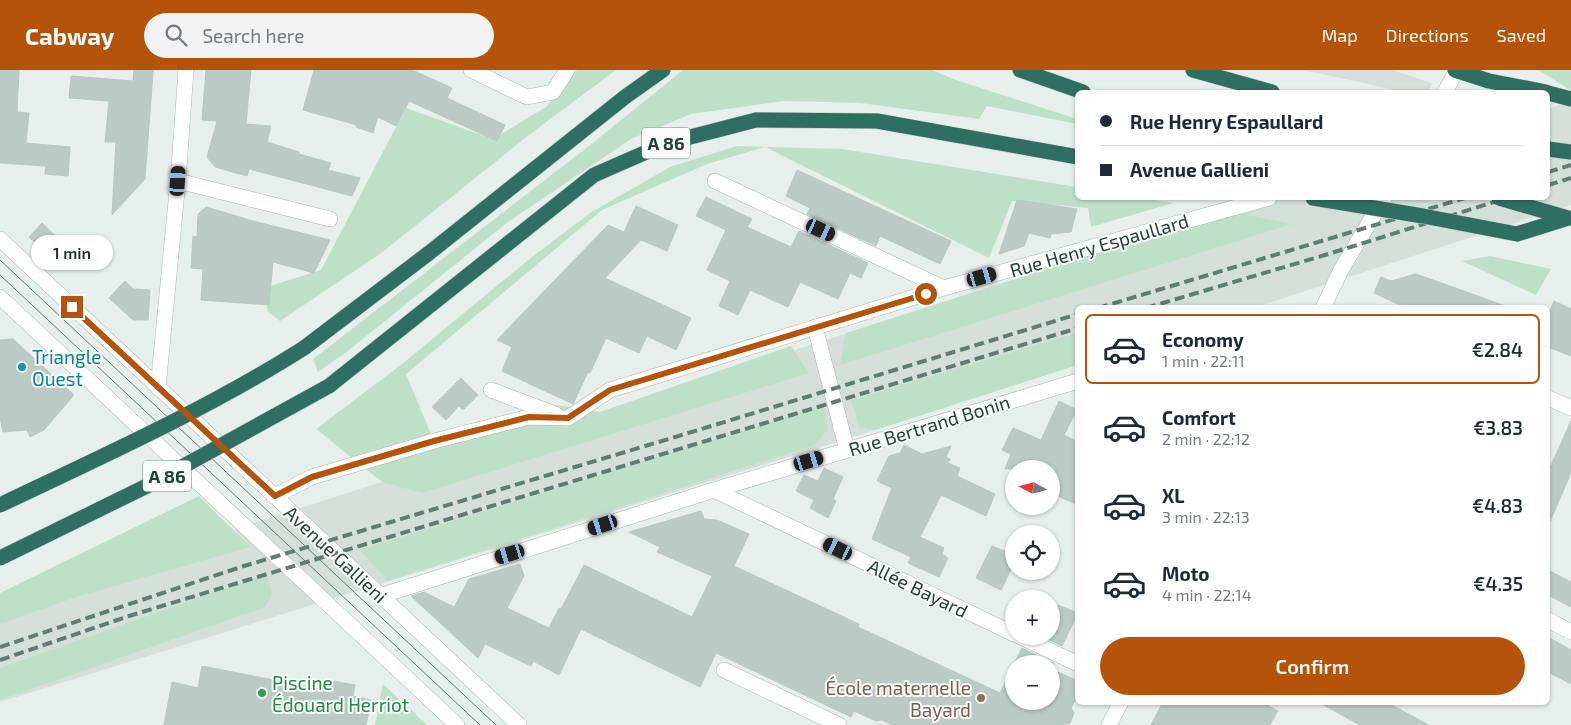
<!DOCTYPE html>
<meta charset="utf-8">
<style>
:root{--surface:#fff;--page:#f2f2f3;--text:#1f2937;--muted:#747a83;--line:#e0e1e3;--accent:#b45309}
body{margin:0;font-family:"Exo 2",sans-serif;background:var(--page);color:var(--text);height:100vh;display:flex;flex-direction:column;font-size:19px;white-space:nowrap}
*{box-sizing:border-box;margin:0}
p{font-size:16px;color:var(--muted)}
.icon{flex:none;width:28px;height:28px;fill:none;stroke:currentColor;stroke-width:2;stroke-linecap:round;stroke-linejoin:round}
.map{position:relative;flex:1;overflow:hidden}
.side{position:absolute;left:1075px;top:235px;width:475px;height:400px;display:flex;flex-direction:column;background:var(--surface);border-radius:8px;box-shadow:0 1px 4px #0004}
.side>*{flex:none}
.guide{position:absolute;left:1075px;top:20px;width:475px;height:110px;border-radius:8px;box-shadow:0 1px 4px #0004;display:grid;align-content:center;height:110px;padding:0 25px;background:var(--surface)}
.needle{width:32px;rotate:277deg}
.buttons{position:absolute;left:1005px;top:390px;display:grid;gap:10px}
.buttons a{display:grid;place-items:center;width:55px;height:55px;border-radius:50%;background:var(--surface);box-shadow:0 1px 4px #0004;font-size:25px}
.end{position:absolute;width:22px;height:22px;margin:-11px;border:6px solid #b45309;background:#fff;box-shadow:0 0 0 2px #fff}
.from{border-radius:50%}
.bubble{position:absolute;height:35px;border-radius:18px;background:var(--surface);box-shadow:0 1px 4px #0004;font-size:16px;font-weight:600;line-height:35px;text-align:center}
.car{position:absolute;width:15px;height:30px;margin:-15px -8px;border-radius:6px;box-shadow:0 0 4px 1px #0007;background:linear-gradient(#222 24%,#8ab4d8 0 40%,#222 0 76%,#8ab4d8 0 86%,#222 0)}
.guide b{display:flex;align-items:center;gap:18px;height:48px;font-size:19px}
.guide b+b{border-top:1px solid var(--line)}
.guide i{width:12px;height:12px;background:var(--text)}
ul{padding:9px 0 0;list-style:none}
li{display:flex;align-items:center;gap:15px;height:70px;margin:0 10px 8px;padding:0 15px;border:2px solid transparent;border-radius:8px}
li div{flex:1}
li b{display:block;font-size:19px}
li em{font-style:normal;font-weight:600}
li.on{border-color:var(--accent)}
li>.icon{width:45px;height:45px;stroke-width:1.5}
.button{display:flex;gap:10px;margin-top:auto;padding:10px 25px}
.button a{flex:1;height:58px;border-radius:30px;background:var(--accent);color:#fff;font-size:20px;font-weight:600;line-height:58px;text-align:center}
header{display:flex;align-items:center;gap:30px;box-sizing:border-box;height:70px;padding:0 25px;background:var(--accent);color:#fff}
header strong{font-size:24px}
nav{display:flex;gap:28px;margin-inline-start:auto;font-size:18px}
.search{width:350px;height:45px;background:var(--page);display:flex;align-items:center;gap:12px;box-sizing:border-box;padding:0 18px;border-radius:28px;color:var(--muted);font-size:19px}
.map>svg:first-child{display:block}
</style>
<header>
<strong>Cabway</strong>
<div class="search"><svg class="icon" aria-label="search" viewBox="0 0 24 24"><circle cx="10" cy="10" r="6"/><path d="M15 15l6 6"/></svg>Search here</div>
<nav><a>Map</a><a>Directions</a><a>Saved</a></nav>
</header>
<div class="map">
<svg width="1571" height="655" viewBox="0 0 1571 655">
<rect width="100%" height="100%" fill="#e6efeb"/>
<path fill="#d4dfda" d="M1303 0H1393L1432 13 1428 22H1405Z
M1571 31V135L1256 237 1078 238 1077 295 875 360 0 632V534L1270 128H1548V39Z"/>
<path fill="#bfe0c8" d="M577 0H616L534 61 380 184 280 251 267 241V217L321 200 406 38 493 69 546 37Z
M683 0H932L956 10 1077 49V54L987 36 979 49 861 33 784 31 691 44 631 69 508 152 349 280 318 302 313 289 589 76Z
M1538 0H1571V19H1569Z
M737 76 842 79 1077 117 1078 128H1140L1173 133 1091 157 1088 138 1012 131 989 188 765 77 707 94 602 140 406 304 435 374 556 335 600 342 791 276 809 303 422 423 382 412 316 359 402 294 532 187 590 143 670 97Z
M1228 141 1292 154 840 295 846 263Z
M1490 186 1551 199 1536 225 1462 191Z
M1077 263V295L875 360 860 358 851 330Z
M824 335 828 359 815 375 388 511 360 480Z
M199 426 250 477 76 527 0 554V523Z
M267 504 272 525 265 537 0 630V598Z
M383 614 427 655H375Z"/>
<path fill="#bbcac4" stroke="#b8c9c2" d="M0 0H19L17 42 29 43 26 73 70 77 68 106 45 104 46 96 0 93Z
M134 0H153V2L145 109 112 145 116 72H105L109 31 69 28 71 6 133 11Z
M206 0H251L246 54 271 56 267 72 299 82V84L331 93 328 100 360 108 352 126 249 99 247 106 215 97 207 87 217 51 202 50Z
M314 0H412L452 18 447 28 505 55 497 71 409 31 396 56 378 47 373 63 356 57 357 55 303 40Z
M797 100 951 171 940 194 880 166 876 176 807 144 810 138 786 126Z
M706 127 752 149 747 157 791 177 799 161 868 193 861 208 850 203 838 229 800 212 788 237 750 220 738 245 719 236 730 211 707 200 726 160 696 146Z
M1017 130 1077 139 1071 162 1051 164 1050 168 1029 163 1024 176 999 184Z
M636 136 678 155 667 181 641 170 605 208 691 248 676 280 647 266 639 283 606 268 590 303 588 302 573 334 502 301 512 277 497 270 608 155 624 162Z
M206 137 253 151 330 170 314 203 273 192 269 235 201 230 203 199 191 198 193 166 197 167 198 144Z
M42 153 65 175 52 188 29 167Z
M1416 204 1503 235V238H1406L1374 223 1381 207 1391 211Z
M125 211 133 219 150 220 148 250H133L109 228Z
M1554 231 1571 239V286L1548 277V246Z
M13 269 74 325 44 360 30 367 27 360 3 362 0 347V270Z
M461 308 478 325 463 340 459 336 446 350 432 337Z
M1059 331 1077 340 1064 365 1078 372V435L1051 423V399H1005L1011 384 1002 380 1013 358 1041 370Z
M1571 351V403L1548 456V402Z
M904 375 922 384 951 376 946 387 950 389 948 393 960 398 957 406 995 424 986 446 941 425 920 467 944 478 942 484 948 488 939 507 908 493 911 487 872 469 892 418 877 411 889 386 900 383Z
M824 398 843 407 833 429 836 431 828 448 810 438 814 430 796 421 804 405 818 411Z
M701 441 704 449 717 450 749 464 734 496 859 554 858 557 1000 623 1014 595V631H1051V599L1078 611V625L1071 638 1074 643 1070 653 1062 655H892L882 650 876 651 854 641 851 647 716 583 700 617 581 559 559 605 533 591 531 596 485 574 478 588 411 526 424 522 454 537 469 509 520 494 524 506 507 538 549 558 559 538 561 539 584 495 692 547 712 506 657 482 660 477 629 462Z
M992 476 1014 485V493L1001 520 976 508Z
M1548 500 1571 512V537L1548 525Z
M1058 535 1078 543 1062 576 1041 566H1059L1051 563V550Z
M1548 567 1571 580V614L1548 602Z
M1022 578 1053 593V594H1014Z
M202 596 325 620 327 610 355 615 353 626 371 630 366 655H164L172 612 198 618Z
M1163 632H1262L1278 641 1270 655H1151Z
M1318 632H1386L1429 655H1360Z"/>
<g fill="none" stroke-linecap="round" stroke-linejoin="round">
<defs>
<path id="minor" d="M471 0 527 27 553 22 567 0
M1445 22 1457 0
M178 111 330 149
M715 111 944 218
M0 169 519 655
M0 227 457 655
M1323 238 1341 200 1384 128
M815 257 847 380
M158 318 178 111 186 0
M491 320 555 344
M1548 328 1571 338
M714 420 1014 564
M275 426 312 407 434 371 529 347 568 348 610 320 944 218 1269 128
M380 526 714 420 1078 311
M1548 550 1571 562
M1019 566 1078 594
M724 600 839 655
M1109 655 1121 632"/>
<path id="highway" d="M1020 0 1083 22
M1193 0 1272 22
M1548 23 1571 29
M1548 79 1571 82
M304 278 429 183 625 27 663 0
M329 316 594 105 667 73 756 50 877 51 1078 87"/>
</defs>
<use href="#minor" stroke="#a8b8b2" stroke-width="16"/>
<use href="#highway" stroke="#c2cac8" stroke-width="16"/>
<use href="#minor" stroke="#fff" stroke-width="15"/>
<use href="#highway" stroke="#2f6f62" stroke-width="15"/>
<path stroke="#5f7d75" stroke-width="1" d="M0 190 496 655
M0 205 480 655"/>
<path stroke="#5f7d75" stroke-width="4" stroke-dasharray="10 5" stroke-linecap="butt" d="M1548 102 1571 95
M1548 115 1571 108
M1098 238 1465 128
M1146 238 1325 185 1507 128
M0 577 244 496 672 368 1078 244
M0 590 129 546 1078 258"/>
<defs>
<path id="highway-bridge" d="M1455 0 1489 11 1546 22
M1313 128 1423 146 1517 164 1568 148
M1499 128 1568 148
M0 435C103 386 208 339 304 278
M0 488 151 414 329 316"/>
</defs>
<use href="#highway-bridge" stroke="#c2cac8" stroke-width="16" stroke-linecap="butt"/>
<use href="#highway-bridge" stroke="#2f6f62" stroke-width="15"/>
</g>
<g fill="none" stroke-linecap="round" stroke-linejoin="round">
<path stroke="#b45309" stroke-width="6" d="M72 237 275 426 312 407 434 371 529 347 568 348 610 320 926 224"/>
</g>
<circle fill="#0f9aa8" stroke="#f7fbf9" stroke-width="2" cx="22" cy="297" r="5"/>
<circle fill="#2e9e5b" stroke="#f7fbf9" stroke-width="2" cx="262" cy="623" r="5"/>
<circle fill="#8d6e63" stroke="#f7fbf9" stroke-width="2" cx="981" cy="628" r="5"/>
<g text-anchor="middle" dominant-baseline="central" stroke-width="4" stroke-linejoin="round" paint-order="stroke">
<g fill="#f7fbf9" stroke="#637a73" stroke-width="1">
<rect x="642" y="57.5" width="48" height="31" rx="4"/>
<rect x="143" y="390.5" width="48" height="31" rx="4"/>
</g>
<g font-size="18" font-weight="bold" fill="#24423a">
<text x="666" y="73">A 86</text>
<text x="167" y="406">A 86</text>
</g>
<g font-size="19" fill="#24423a" stroke="#f7fbf9">
<text transform="translate(1099 175) rotate(-16)">Rue Henry Espaullard</text>
<text transform="translate(929 355) rotate(-17)">Rue Bertrand Bonin</text>
<text transform="translate(336 484) rotate(43)">Avenue Gallieni</text>
<text transform="translate(918 518) rotate(26)">Allée Bayard</text>
</g>
<g font-size="19" fill="#0d838f" stroke="#f7fbf9" text-anchor="start">
<text x="32" y="286">Triangle<tspan x="32" dy="22">Ouest</tspan></text>
</g>
<g font-size="19" fill="#27864d" stroke="#f7fbf9" text-anchor="start">
<text x="272" y="612">Piscine<tspan x="272" dy="22">Édouard Herriot</tspan></text>
</g>
<g font-size="19" fill="#785e54" stroke="#f7fbf9" text-anchor="end">
<text x="971" y="617">École maternelle<tspan x="971" dy="22">Bayard</tspan></text>
</g>
</g>
</svg>
<div class="buttons">
<a><svg class="needle" viewBox="-14 -14 28 28"><path d="M0-13l5 13h-10z" fill="#e53935"/><path d="M0 13l5-13h-10z" fill="#747a83"/></svg></a>
<a><svg class="icon" aria-label="locate" viewBox="0 0 24 24"><circle cx="12" cy="12" r="6"/><path d="M12 2v4M12 18v4M2 12h4M18 12h4"/></svg></a>
<a>+</a>
<a>−</a>
</div>
<i class="end from" style="left:926px;top:224px"></i>
<i class="end" style="left:72px;top:237px"></i>
<div class="bubble" style="left:31px;top:165px;width:82px">1 min</div>
<i class="car" style="left:178px;top:111px;rotate:4deg"></i>
<i class="car" style="left:821px;top:160px;rotate:115deg"></i>
<i class="car" style="left:982px;top:207px;rotate:74deg"></i>
<i class="car" style="left:809px;top:391px;rotate:73deg"></i>
<i class="car" style="left:603px;top:455px;rotate:252deg"></i>
<i class="car" style="left:838px;top:479px;rotate:296deg"></i>
<i class="car" style="left:510px;top:484px;rotate:253deg"></i>
<div class="guide">
<b><i class="from"></i>Rue Henry Espaullard</b>
<b><i></i>Avenue Gallieni</b>
</div>
<section class="side">
<ul>
<li class="on"><svg class="icon" aria-label="car" viewBox="0 0 24 24"><path d="M5 17H2v-5l4-1 3-4h7l3 4 3 1v5h-3M9 17h6M6 11h13"/><circle cx="7" cy="17" r="2"/><circle cx="17" cy="17" r="2"/></svg><div><b>Economy</b><p>1 min · 22:11</p></div><em>€2.84</em></li>
<li><svg class="icon" aria-label="car" viewBox="0 0 24 24"><path d="M5 17H2v-5l4-1 3-4h7l3 4 3 1v5h-3M9 17h6M6 11h13"/><circle cx="7" cy="17" r="2"/><circle cx="17" cy="17" r="2"/></svg><div><b>Comfort</b><p>2 min · 22:12</p></div><em>€3.83</em></li>
<li><svg class="icon" aria-label="car" viewBox="0 0 24 24"><path d="M5 17H2v-5l4-1 3-4h7l3 4 3 1v5h-3M9 17h6M6 11h13"/><circle cx="7" cy="17" r="2"/><circle cx="17" cy="17" r="2"/></svg><div><b>XL</b><p>3 min · 22:13</p></div><em>€4.83</em></li>
<li><svg class="icon" aria-label="car" viewBox="0 0 24 24"><path d="M5 17H2v-5l4-1 3-4h7l3 4 3 1v5h-3M9 17h6M6 11h13"/><circle cx="7" cy="17" r="2"/><circle cx="17" cy="17" r="2"/></svg><div><b>Moto</b><p>4 min · 22:14</p></div><em>€4.35</em></li>
</ul>
<div class="button"><a>Confirm</a></div>
</section>
</div>
